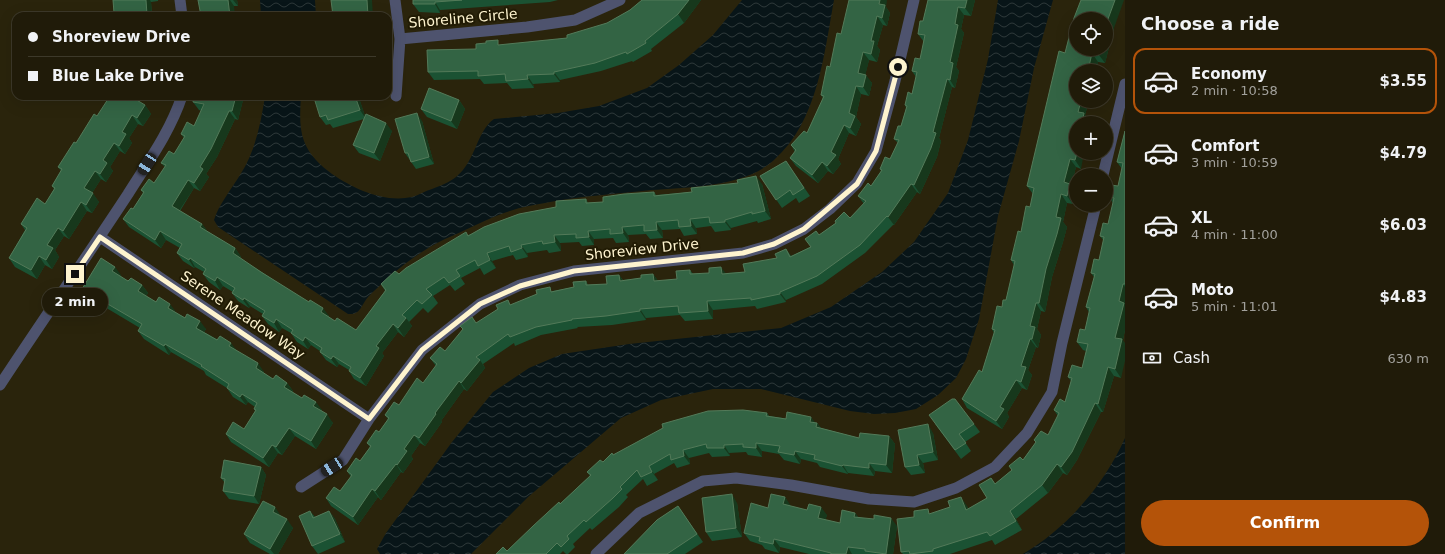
<!DOCTYPE html>
<meta charset="utf-8">
<style>
:root{--surface:#201b09;--page:#2d2817;--text:#f1f3f6;--muted:#a2a19c;--line:#3d392a;--accent:#b45309}
body{margin:0;font-family:"DejaVu Sans",sans-serif;background:var(--page);color:var(--text);height:100vh;display:flex;flex-direction:column;font-size:15px;white-space:nowrap}
*{box-sizing:border-box;margin:0}
p{font-size:13px;color:var(--muted)}
.icon{flex:none;width:22px;height:22px;fill:none;stroke:currentColor;stroke-width:2;stroke-linecap:round;stroke-linejoin:round}
.map{position:relative;flex:1;overflow:hidden}
.drawer{display:flex;flex-direction:column;background:var(--surface);width:320px}
.drawer>*{flex:none}
.banner{position:absolute;left:12px;top:12px;width:380px;height:88px;border-radius:12px;box-shadow:0 4px 16px #0002,0 0 0 1px var(--line);display:grid;align-content:center;height:88px;padding:0 16px;background:var(--surface)}
.controls{position:absolute;left:1069px;top:12px;display:grid;gap:8px}
.controls a{display:grid;place-items:center;width:44px;height:44px;border-radius:50%;background:var(--surface);box-shadow:0 4px 16px #0002,0 0 0 1px var(--line);font-size:20px}
.end{position:absolute;width:18px;height:18px;margin:-9px;border:5px solid #fef4cf;background:#111;box-shadow:0 0 0 2px #111}
.from{border-radius:50%}
.bubble{position:absolute;height:28px;border-radius:14px;background:var(--surface);box-shadow:0 4px 16px #0002,0 0 0 1px var(--line);font-size:13px;font-weight:800;line-height:28px;text-align:center}
.car{position:absolute;width:12px;height:24px;margin:-12px -6px;border-radius:5px;box-shadow:0 0 3px 1px #0007;background:linear-gradient(#222 24%,#8ab4d8 0 40%,#222 0 76%,#8ab4d8 0 86%,#222 0)}
.banner b{display:flex;align-items:center;gap:14px;height:38px;font-size:15px}
.banner b+b{border-top:1px solid var(--line)}
.banner i{width:10px;height:10px;background:var(--text)}
ul{padding:0;list-style:none}
li{display:flex;align-items:center;gap:12px;height:66px;margin:0 8px 6px;padding:0 8px;border:2px solid transparent;border-radius:12px}
li div{flex:1}
li b{display:block;font-size:15px}
li em{font-style:normal;font-weight:800}
li.current{border-color:var(--accent)}
li>.icon{width:36px;height:36px;stroke-width:1.5}
h2{padding:0 16px;font-size:18px;line-height:48px}
.pay{display:flex;align-items:center;gap:10px;height:44px;padding:0 16px;font-size:15px}
.pay p{margin-inline-start:auto}
.action{display:flex;gap:8px;margin-top:auto;padding:8px 16px}
.action a{flex:1;height:46px;border-radius:24px;background:var(--accent);color:#fff;font-size:16px;font-weight:800;line-height:46px;text-align:center}
main{display:flex;flex:1;min-height:0}
.map>svg:first-child{display:block}
</style>
<main>
<div class="map">
<svg width="1125" height="554" viewBox="0 0 1125 554">
<defs>
<pattern id="water-waves" width="16" height="10" patternUnits="userSpaceOnUse"><rect width="16" height="10" fill="#081518"/><path d="M0 5q4-4 8 0t8 0" fill="none" stroke="#2d3839"/></pattern>
</defs>
<rect width="100%" height="100%" fill="#2a240c"/>
<path fill="url(#water-waves)" d="M260 0H315L316 16H261Z
M742 0H834C824 54 818 121 774 160 745 187 688 187 651 190 616 194 580 196 545 203 534 205 521 207 510 211 488 218 467 230 445 239 417 252 390 275 368 297 361 305 361 315 348 314L218 227 214 220C219 204 231 190 240 175 255 152 261 123 265 96H301C300 111 299 128 304 141 309 155 321 166 332 174 354 189 384 203 412 197 419 195 425 191 432 189 440 186 450 182 456 177 476 161 476 132 494 119L558 113 599 106 647 88 679 65 713 35Z
M998 0H1053L1034 68 1019 141 998 216 979 319 966 359 956 378 938 395 916 409 895 413 874 414 850 411 761 389H713L661 400 621 418 528 497 471 554H380L377 549 386 533 452 442 493 392 529 368 562 354 629 344 781 328 831 307 882 272 914 242 948 193 968 140 988 59Z
M1125 438V554H1023C1067 528 1104 485 1125 438Z"/>
<g fill="none" stroke-linecap="round" stroke-linejoin="round">
<path stroke="#4e536e" stroke-width="11" d="M180 0 182 16
M395 0 400 39 396 96
M400 39 527 27 575 20 620 0
M1103 175 1125 84
M100 237 369 419
M0 385C42 321 86 258 128 194 148 162 170 132 182 96
M301 487 343 460 369 419 422 350 480 304 520 285 574 271 743 253 774 244 804 229 830 209 857 183 876 151 895 81 914 0
M596 554 639 513 703 481 736 478 791 485 869 499 914 502 956 488 995 467 1027 433 1052 392 1062 343 1096 205"/>
</g>
<path fill="#1b5233" d="M113 0H158V1L151 2 152 14 159 16H116L114 13Z
M198 0H237L238 6H234Z
M413 0H558L550 2 440 10V13L419 12 413 4Z
M642 0H701L684 23 651 49 652 51 633 62 632 61 601 71 560 80V82L533 84 534 88 512 89 507 83 484 84 480 79 434 80 428 72 476 49 501 45 567 38 607 23 630 10Z
M928 0H975L971 16 964 15 961 29 964 33 956 67 959 71 955 88 952 87 939 138 941 141 937 157 920 194 917 192 894 225H893L865 253 822 284 786 300V302L757 309 755 306 713 310V319L685 321 680 315 646 318V320L612 325 577 327 578 328 541 335 515 346 514 343 483 364 485 368 467 391 464 389 441 421 442 422 425 446 420 443 411 456 413 459 403 473 401 472 381 500 378 497 358 525 331 506 326 498 340 491 351 477 347 471 360 461 370 447 367 443 379 432 388 419 385 415 399 405 423 383 436 366 430 358 445 351 476 323 511 305 553 291 574 287 586 281 588 285 607 284 619 275 623 280 641 278 653 274 658 281 677 279 690 270 693 274 726 273 745 272 777 258 786 249 791 256 810 247 819 235 836 223 835 221 850 218 864 204 858 196 871 186 881 171 880 169 890 159 898 143 894 139 901 126 906 108 905 105 912 94 916 77 912 71 920 59 924 42 918 34 923 21Z
M886 7 890 13 887 26 883 25 877 46 880 50 877 62 869 60 865 75 872 83 869 96 861 94 856 117 861 124 856 136 849 133 838 159 841 164 833 174 828 171 818 183 796 166 790 158 795 152 791 145 807 133 823 98 821 95 841 34Z
M1114 28 1105 63 1098 62 1096 71H1076V101H1089L1085 115 1090 121 1089 123H1076L1081 169 1076 167 1071 186 1076 192 1073 204 1067 203 1063 222 1067 227 1063 242 1052 277 1045 312 1041 311 1037 329 1041 335 1038 348 1036 347 1028 370 1032 375 1027 390 1022 388 1007 413 1009 417 1002 429 967 408 962 399 982 372 994 333 992 329 1002 307 1006 300 1014 265 1011 260 1030 207 1033 194 1027 186 1065 53Z
M244 96 238 120 235 119 217 157 206 174 209 177 200 191 194 188 180 211 202 224 207 231 235 248 241 257 240 258 329 316V317L335 321 356 330 385 291 381 284 468 235 556 207 586 199 588 203 603 202 654 192 656 195 692 192 762 184 771 219 758 223 757 221 731 228V230L715 232 711 226 696 228 697 234 684 236 680 229 662 230 663 238 650 239 646 234 628 235 629 242 616 243 613 238 594 239V245L582 246 579 242 560 243 561 251 549 253 547 250 527 253 528 257 516 260 513 255 492 261 496 268 484 275 480 268 461 278 465 284 455 291 450 285 433 296 438 303 428 313 423 308 409 322 412 326 404 337 398 332 382 353 384 356 366 386 354 379 349 371V370L339 364 337 367 326 360 320 352V351L311 345 308 349 297 342 291 333 282 328 279 332 268 324 262 316 263 314 250 306 249 308 238 301 232 293 233 292 223 286 220 290 209 282 203 274 204 272 195 267 194 268 183 261 177 253 180 248 166 240 161 248 129 227 123 219 133 209 143 193 141 190 154 183 165 167 161 163 174 154 184 138 181 134 194 126 202 111 199 110 193 102Z
M359 98 365 116 392 131 380 161 359 153 353 145 364 119 333 128 330 124 326 125 320 117Z
M459 100 465 109 457 129 427 117 421 109Z
M145 105 151 114 143 126 138 124 129 138 132 143 125 154 120 151 110 167 113 171 106 182 101 179 92 193 99 202 92 213 87 211 69 239 64 236 55 250 59 257 52 269 45 265 37 279 15 267 9 258 25 230 21 224 45 204 54 189 52 186 61 171 58 167 76 143Z
M422 121 434 164 416 169 405 153Z
M1125 131V330L1123 340 1121 378 1114 376 1103 412H1101L1077 460 1067 475 1063 473 1048 493 1016 519 1022 530 995 545 992 540 950 554H903L901 552 914 517 967 506 968 509 987 498 991 478 995 484 1012 470 1009 466 1023 460 1036 442 1034 440 1048 435 1058 416 1054 410 1065 402 1071 381 1068 377 1082 368 1086 351 1083 350 1077 342 1085 330 1089 312 1086 307 1094 277 1091 273 1099 260 1104 241 1100 236 1108 224 1113 203 1109 197 1118 186 1122 169 1117 162Z
M786 161 810 196 799 203 796 198 782 208 760 176Z
M121 275 120 276 128 281 142 285 148 293 146 296 206 329 204 332 236 350 264 372 263 373 273 379 287 383 293 391 292 392 322 410 321 411 333 423 316 449 295 436 282 455 278 453 269 467 231 442 226 434 244 429 255 411 254 409 255 407 248 402 246 405 233 397 227 388 206 375 204 371 171 352 169 355 144 339 138 331 140 328 88 297 82 289Z
M767 413 769 416 817 423 821 428 859 438 889 436 895 444 892 473 875 471 874 476 848 473V474L820 467 817 463 801 459 800 464 784 460 779 454 762 451V457L748 455 746 452 729 453 730 456 712 457 709 453 689 458 690 464 677 468 674 463 654 474 658 480 647 486 643 479 626 495 628 497 619 507 592 530 590 528 573 544 575 547 568 554H566L563 551 560 554H496L507 551 560 504 590 476 587 472 613 455Z
M935 424H974L980 432 965 442 971 451 961 459Z
M933 433 938 460 923 463 925 473 911 475 905 467Z
M261 467 266 475 259 504 229 499 223 491 225 483 221 478Z
M785 497 790 506 827 515 825 520 840 523 855 513 858 517 897 526 893 554H809L780 547 779 553 765 549 762 545 750 541 744 533 768 508Z
M737 503 742 537 712 541 706 532Z
M678 506 703 542 685 554H624Z
M310 511 315 517 329 511 335 519 345 542 318 554 312 546Z
M281 516 293 528 278 554H270L250 543 244 534Z"/>
<path fill="#17381c" d="M146 0H150L151 2 152 16 147 15Z
M228 0H230L234 6 235 16H230Z
M233 0H237L238 6Z
M367 0H372L373 16H368Z
M689 0H701L684 23 678 14Z
M880 0H887L886 7 890 13 887 26 882 18 879 4Z
M967 0H975L971 16 965 8Z
M1115 0H1124L1114 28 1105 63 1099 55 1101 49H1106V27L1108 19Z
M435 2 440 10V13L435 4Z
M958 7 964 15 961 29 964 33 956 67 959 71 955 88 950 80V62L955 24Z
M877 16 883 25 877 46 880 50 877 62 871 54V41Z
M863 52 869 60 864 81 858 73Z
M1092 53 1098 62 1096 71H1088Z
M554 72 560 80V82L554 74Z
M527 75 533 84 534 88 528 79Z
M866 75 872 83 869 96 863 87Z
M947 79 952 87 939 138 941 141 937 157 920 194 914 185 933 132Z
M856 86 861 94 856 117 861 124 856 136 850 128 849 113Z
M236 96H244L238 120 232 111Z
M355 96H358L359 98 366 119 360 110Z
M459 100 465 109 457 129 451 121Z
M1081 101H1089L1085 115 1090 121 1089 123H1082L1078 112Z
M145 105 151 114 143 126 137 118Z
M229 111 235 119 217 157 206 174 209 177 200 191 194 183 200 167Z
M417 113 422 121 434 164 429 157Z
M132 115 138 124 129 138 132 143 125 154 119 146 122 132Z
M386 123 392 131 380 161 374 153Z
M844 125 849 133 838 159 841 164 833 174 827 166 831 152Z
M1076 135V146L1074 143Z
M114 143 120 151 110 167 113 171 106 182 100 174 103 160Z
M1077 153H1084L1081 169 1075 160Z
M1070 159 1076 167 1071 186 1076 192 1073 204 1067 196 1064 182Z
M822 162 828 171 818 183 812 175Z
M95 171 101 179 90 196 84 188Z
M756 176 762 184 771 219 765 211Z
M188 180 194 188 177 214 172 206Z
M911 184 917 192 894 225 888 217Z
M93 193 99 202 92 213 86 205Z
M1061 194 1067 203 1063 222 1067 227 1063 242 1052 277 1045 312 1039 303Z
M81 202 87 211 69 239 63 231Z
M690 219 696 228 697 234 691 226Z
M725 220 731 228V230L725 222Z
M656 222 662 230 663 238 657 230Z
M202 224 208 232 200 227Z
M622 227 628 235 629 242 623 233Z
M58 228 64 236 55 250 59 257 52 269 46 260 47 245Z
M160 231 166 240 161 248 155 240Z
M588 231 594 239V245L589 237Z
M554 235 560 243 561 251 555 242Z
M521 245 527 253 528 257 522 248Z
M235 248 241 257 239 261 233 253Z
M487 253 492 261 496 268 490 260Z
M39 256 45 265 37 279 31 270Z
M190 258 195 267 194 268 189 260Z
M115 267 121 275 118 279 112 271Z
M721 267 727 275 722 274Z
M653 274 659 282 654 281Z
M619 275 625 283 620 281Z
M217 277 223 286 220 290 215 281Z
M1123 284 1125 287V330L1123 340 1125 343V361L1121 378 1115 369V338L1119 301Z
M142 285 148 293 144 299 138 291Z
M780 292 786 300V302L780 294Z
M244 298 250 306 249 308 243 300Z
M707 301 713 310V319L708 311Z
M1036 303 1041 311 1037 329 1041 335 1038 348 1032 339 1030 326Z
M170 304 176 312 168 308Z
M323 308 329 316 326 320 321 312Z
M640 309 646 318V320L640 311Z
M406 318 412 326 404 337 398 328Z
M276 319 282 328 279 332 274 323Z
M200 321 206 329 202 336 196 328Z
M393 324 398 332 382 353 384 356 366 386 360 378 376 346Z
M305 337 311 345 308 349 303 341Z
M1030 339 1036 347 1028 370 1032 375 1027 390 1021 382V366Z
M231 343 237 351 229 346Z
M165 344 171 352 169 355 164 346Z
M333 356 339 364 337 367 331 359Z
M480 360 485 368 467 391 461 383Z
M258 363 264 372 261 376 256 368Z
M1108 367 1114 376 1103 412 1098 404Z
M1016 380 1022 388 1007 413 1009 417 1002 429 996 421 1000 407Z
M459 381 464 389 441 421 442 422 425 446 419 438 435 413Z
M287 383 293 391 290 395 284 387Z
M242 394 248 402 246 405 240 397Z
M316 402 322 410 319 414 313 406Z
M1095 403 1101 412 1077 460 1067 475 1061 467Z
M327 414 333 423 316 449 311 441Z
M811 417 817 425V423L823 431 822 435 810 422Z
M928 424 933 433 938 460 933 452Z
M289 428 295 436 282 455 276 447Z
M414 435 420 443 411 456 413 459 403 473 397 465 404 449Z
M889 436 895 444 892 473 886 465Z
M756 443 762 451V457L756 448Z
M272 445 278 453 269 467 263 458Z
M724 445 729 453 730 456 724 448Z
M683 450 689 458 690 464 684 456Z
M795 451 801 459 800 464 794 455Z
M917 455 923 463 925 473 919 465Z
M869 463 875 471 874 476 869 468Z
M396 464 401 472 381 500 375 491Z
M1057 464 1063 473 1048 493 1042 485Z
M843 465 848 473V474L842 466Z
M649 466 654 474 658 480 652 472Z
M261 467 266 475 259 504 254 496Z
M372 489 378 497 358 525 353 517Z
M732 494 737 503 742 537 736 528Z
M785 497 791 506 783 504Z
M961 497 967 506 971 518 966 510Z
M275 507 281 516 279 520 273 512Z
M821 507 827 515 824 527 818 518Z
M329 511 335 519 345 542 340 534Z
M1010 511 1016 519 1022 530 1016 521Z
M855 513 861 521 854 517Z
M891 518 897 526 893 554H886Z
M287 519 293 528 278 554H274L270 549Z
M774 539 780 547 779 553 773 544Z
M848 547 852 554H846Z"/>
<path fill="#336444" stroke="#537a59" d="M113 0H146L147 15 157 14V16H118L117 13H114Z
M198 0H228L230 16 234 15V16H201Z
M331 0H367L368 16H333Z
M413 0H462L435 2V4H413Z
M642 0H689L678 14 645 41 646 43 627 54 626 52 595 63 554 72V74L527 75 528 79 506 81 505 74 478 76V71L428 72 427 50 476 49V44L486 43V41L498 40V45L567 38V35L607 23 630 10Z
M849 0H880L879 4 885 5 882 18 877 16 871 41H874L871 54 863 52 858 73 866 75 863 87 856 86 849 113 855 116 850 128 844 125 831 152 836 155 827 166 822 162 812 175 790 158 796 150 791 145 804 131 807 133 824 96 821 95 827 66 830 67 837 33 841 34Z
M928 0H967L965 8 958 7 955 24 958 25 950 62 953 63 950 80 947 79 933 132 936 133 931 148 914 185 911 184 888 217 887 216 860 245 817 276 780 292V294L751 300V298L707 301 708 311 679 313 678 306 640 309V311L606 316 572 319V320L536 327 510 337 508 334 476 357 480 360 461 383 459 381 435 413 436 414 419 438 414 435 404 449 407 451 397 465 396 464 375 491 372 489 353 517 326 498 334 487 340 491 352 475 347 471 356 458 360 461 371 446 367 443 376 430 379 432 389 418 385 415 394 402 399 405 417 378 423 383 437 364 430 358 440 347 445 351 463 329 460 326 472 317 476 323 498 309 496 305 508 300 510 305 537 294 536 290 550 287 551 292 574 287 573 282 586 281V285L607 284 606 276 619 275 620 281 641 278V275L653 274 654 281 677 279 676 271 690 270V274L709 273V268L721 267 722 274 745 272 743 264 777 258 775 254 786 249 790 257 811 247 805 239 816 231 819 235 836 223 835 221 844 212 850 218 866 201 858 196 868 183 871 186 882 170 880 169 885 157 890 159 899 140 894 139 898 126H901L907 106 905 105 908 92 912 94 917 72 912 71 915 58 920 59 925 35 918 34 920 21H923Z
M1081 0H1115L1108 19 1106 27V19H1076V49H1101L1099 55 1092 53 1088 71H1076V101H1081L1078 112 1084 113 1082 123H1076V135L1074 143H1076V153H1077L1075 160 1070 159 1064 182 1070 184 1067 196 1061 194 1056 217 1061 218 1057 234 1046 269 1039 303H1036L1030 326 1035 327 1032 339H1030L1021 366 1026 367 1021 382 1016 380 1000 407 1004 409 996 421 962 399 979 370 982 372 995 330 992 329 997 306 1002 307 1003 300H1006L1015 261 1011 260 1018 231 1021 232 1026 206 1030 207 1034 188 1027 186 1059 51 1065 53 1074 18Z
M429 88 459 100 451 121 421 109Z
M110 96H130L145 105 137 118 132 115 122 132 126 134 119 146 114 143 103 160 107 163 100 174 95 171 84 188 93 193 86 205 81 202 63 231 58 228 47 245 53 248 46 260 39 256 31 270 9 258 27 228 21 224 37 198 45 204 55 188 52 186 62 169 58 167 74 142 76 143 94 114 97 116Z
M194 96H236L232 111H229L211 149 200 167 203 169 194 183 188 180 172 206 202 224 200 227 235 248 233 253 261 272 309 302 310 300 323 308 321 312 335 321 337 318 356 330 386 290 381 284 395 271 399 274 406 268 466 232 468 236 484 227 519 214 556 207V201L586 199V203L603 202V197L624 194 654 192V196L692 192 691 188 738 183 737 180 756 176 765 211 752 214V212L725 220V222L710 223 709 217 690 219 691 226 679 227 678 220 656 222 657 230 644 231V225L622 227 623 233 610 234V229L588 231 589 237 576 238V234L554 235 555 242 543 244 542 241 521 245 522 248 511 252 509 246 487 253 490 260 478 266 475 260 456 270 460 276 449 283 444 277 426 289 432 295 422 304 417 300 402 315 406 318 398 328 393 324 376 346 379 348 360 378 349 371 351 367 333 356 331 359 320 352 322 348 305 337 303 341 291 333 293 330 276 319 274 323 262 316 265 311 244 298 243 300 232 293 235 288 217 277 215 281 203 274 206 269 190 258 189 260 177 253 182 244 160 231 155 240 123 219 131 208 133 209 144 192 141 190 149 179 154 183 166 165 161 163 169 151 174 154 185 136 181 134 187 122 194 126 204 104 193 102Z
M331 96H355L360 110 328 120 326 115 320 117 315 101Z
M417 113 429 157 411 162 408 153H405L395 119Z
M366 114 386 123 374 153 353 145Z
M1125 131V284H1123L1119 301 1124 303 1115 338 1122 339 1115 369 1108 367 1098 404 1095 403 1072 452 1061 467 1057 464 1042 485 1010 511 1016 521 990 536 987 532 933 549V551L910 554 909 551 901 552 897 519 914 517V511L928 509 929 514 950 507 948 501 961 497 966 510 987 498 979 485 991 478 995 484 1012 470 1009 466 1020 457 1023 460 1036 442 1034 440 1041 431 1048 435 1059 413 1054 410 1060 399 1065 402 1072 378 1068 377 1072 365 1082 368 1088 344 1077 342 1080 329 1085 330 1090 308 1086 307 1095 274 1091 273 1094 259 1099 260 1104 237 1100 236 1103 223 1108 224 1114 198 1109 197 1111 185 1118 186 1123 163 1117 162Z
M786 161 804 188 793 195 790 190 776 200 760 176Z
M101 258 115 267 112 271 128 281 131 278 142 285 138 291 156 302 159 297 170 304 168 308 185 318 187 314 200 321 196 328 217 340 220 336 231 343 229 346 258 363 256 368 273 379 276 375 287 383 284 387 302 398 304 395 316 402 313 406 327 414 311 441 289 428 276 447 272 445 263 458 226 434 233 422 244 429 256 410 254 409 257 403 242 394 240 397 227 388 229 384 201 366 202 365 165 344 164 346 138 331 142 324 82 289Z
M952 399H955L974 424 959 434 966 443 955 450 929 415Z
M743 410 767 413 766 416 786 419 787 412 811 417 810 422 817 423 816 427 859 438 860 433 889 436 886 465 869 463V468L843 465 842 466 814 459 815 455 795 451 794 455 778 452 780 446 756 443V448L743 447V444L724 445V448H707L706 444 683 450 684 456 671 460 670 454 649 466 652 472 641 477 637 470 620 487 622 489 613 498 586 522 584 520 567 536 569 539 561 547 557 543 546 554H496L503 547 507 551 533 526 559 502 560 504 591 475 587 472 600 460 603 462 612 453 613 455 663 428 662 424 708 411Z
M928 424 933 452 917 455 919 465 905 467 898 430Z
M224 460 261 467 254 496 223 491 225 479 221 478Z
M732 494 736 528 706 532 702 498Z
M771 494 785 497 783 504 807 510 809 504 821 507 818 518 840 523 842 510 855 513 854 517 874 519V515L891 518 886 554 865 551V549L848 547 846 554H831V553L774 539 773 544 759 541 760 537 744 533 751 503 768 508Z
M263 501 275 507 273 512 287 519 270 549 244 534Z
M678 506 697 534 667 554H624L657 520Z
M310 511 313 518 329 511 340 534 312 546 299 516Z"/>
<g fill="none" stroke-linecap="round" stroke-linejoin="round">
<path stroke="#fef4cf" stroke-width="5" d="M75 274 100 237 369 419 422 350 480 304 520 286 574 271 743 253 774 244 804 229 857 184 876 151 898 67"/>
</g>
<g text-anchor="middle" dominant-baseline="central" stroke-width="4" stroke-linejoin="round" paint-order="stroke">
<g font-size="14" fill="#fef4cf" stroke="#211b04">
<text transform="translate(463 18) rotate(-5)">Shoreline Circle</text>
<text transform="translate(642 249) rotate(-6)">Shoreview Drive</text>
<text transform="translate(243 315) rotate(34)">Serene Meadow Way</text>
</g>
</g>
</svg>
<div class="controls">
<a><svg class="icon" aria-label="locate" viewBox="0 0 24 24"><circle cx="12" cy="12" r="6"/><path d="M12 2v4M12 18v4M2 12h4M18 12h4"/></svg></a>
<a><svg class="icon" aria-label="layers" viewBox="0 0 24 24"><path d="M12 4l9 5-9 5-9-5zM3 14l9 5 9-5"/></svg></a>
<a>+</a>
<a>−</a>
</div>
<i class="end from" style="left:898px;top:67px"></i>
<i class="end" style="left:75px;top:274px"></i>
<div class="bubble" style="left:42px;top:288px;width:66px">2 min</div>
<i class="car" style="left:147px;top:164px;rotate:213deg"></i>
<i class="car" style="left:332px;top:467px;rotate:237deg"></i>
<div class="banner">
<b><i class="from"></i>Shoreview Drive</b>
<b><i></i>Blue Lake Drive</b>
</div>
</div>
<section class="drawer">
<h2>Choose a ride</h2>
<ul>
<li class="current"><svg class="icon" aria-label="car" viewBox="0 0 24 24"><path d="M5 17H2v-5l4-1 3-4h7l3 4 3 1v5h-3M9 17h6M6 11h13"/><circle cx="7" cy="17" r="2"/><circle cx="17" cy="17" r="2"/></svg><div><b>Economy</b><p>2 min · 10:58</p></div><em>$3.55</em></li>
<li><svg class="icon" aria-label="car" viewBox="0 0 24 24"><path d="M5 17H2v-5l4-1 3-4h7l3 4 3 1v5h-3M9 17h6M6 11h13"/><circle cx="7" cy="17" r="2"/><circle cx="17" cy="17" r="2"/></svg><div><b>Comfort</b><p>3 min · 10:59</p></div><em>$4.79</em></li>
<li><svg class="icon" aria-label="car" viewBox="0 0 24 24"><path d="M5 17H2v-5l4-1 3-4h7l3 4 3 1v5h-3M9 17h6M6 11h13"/><circle cx="7" cy="17" r="2"/><circle cx="17" cy="17" r="2"/></svg><div><b>XL</b><p>4 min · 11:00</p></div><em>$6.03</em></li>
<li><svg class="icon" aria-label="car" viewBox="0 0 24 24"><path d="M5 17H2v-5l4-1 3-4h7l3 4 3 1v5h-3M9 17h6M6 11h13"/><circle cx="7" cy="17" r="2"/><circle cx="17" cy="17" r="2"/></svg><div><b>Moto</b><p>5 min · 11:01</p></div><em>$4.83</em></li>
</ul>
<div class="pay"><svg class="icon" aria-label="cash" viewBox="0 0 24 24"><path d="M3 7h18v10H3z"/><circle cx="12" cy="12" r="2"/></svg>Cash<p>630 m</p></div>
<div class="action"><a>Confirm</a></div>
</section>
</main>
